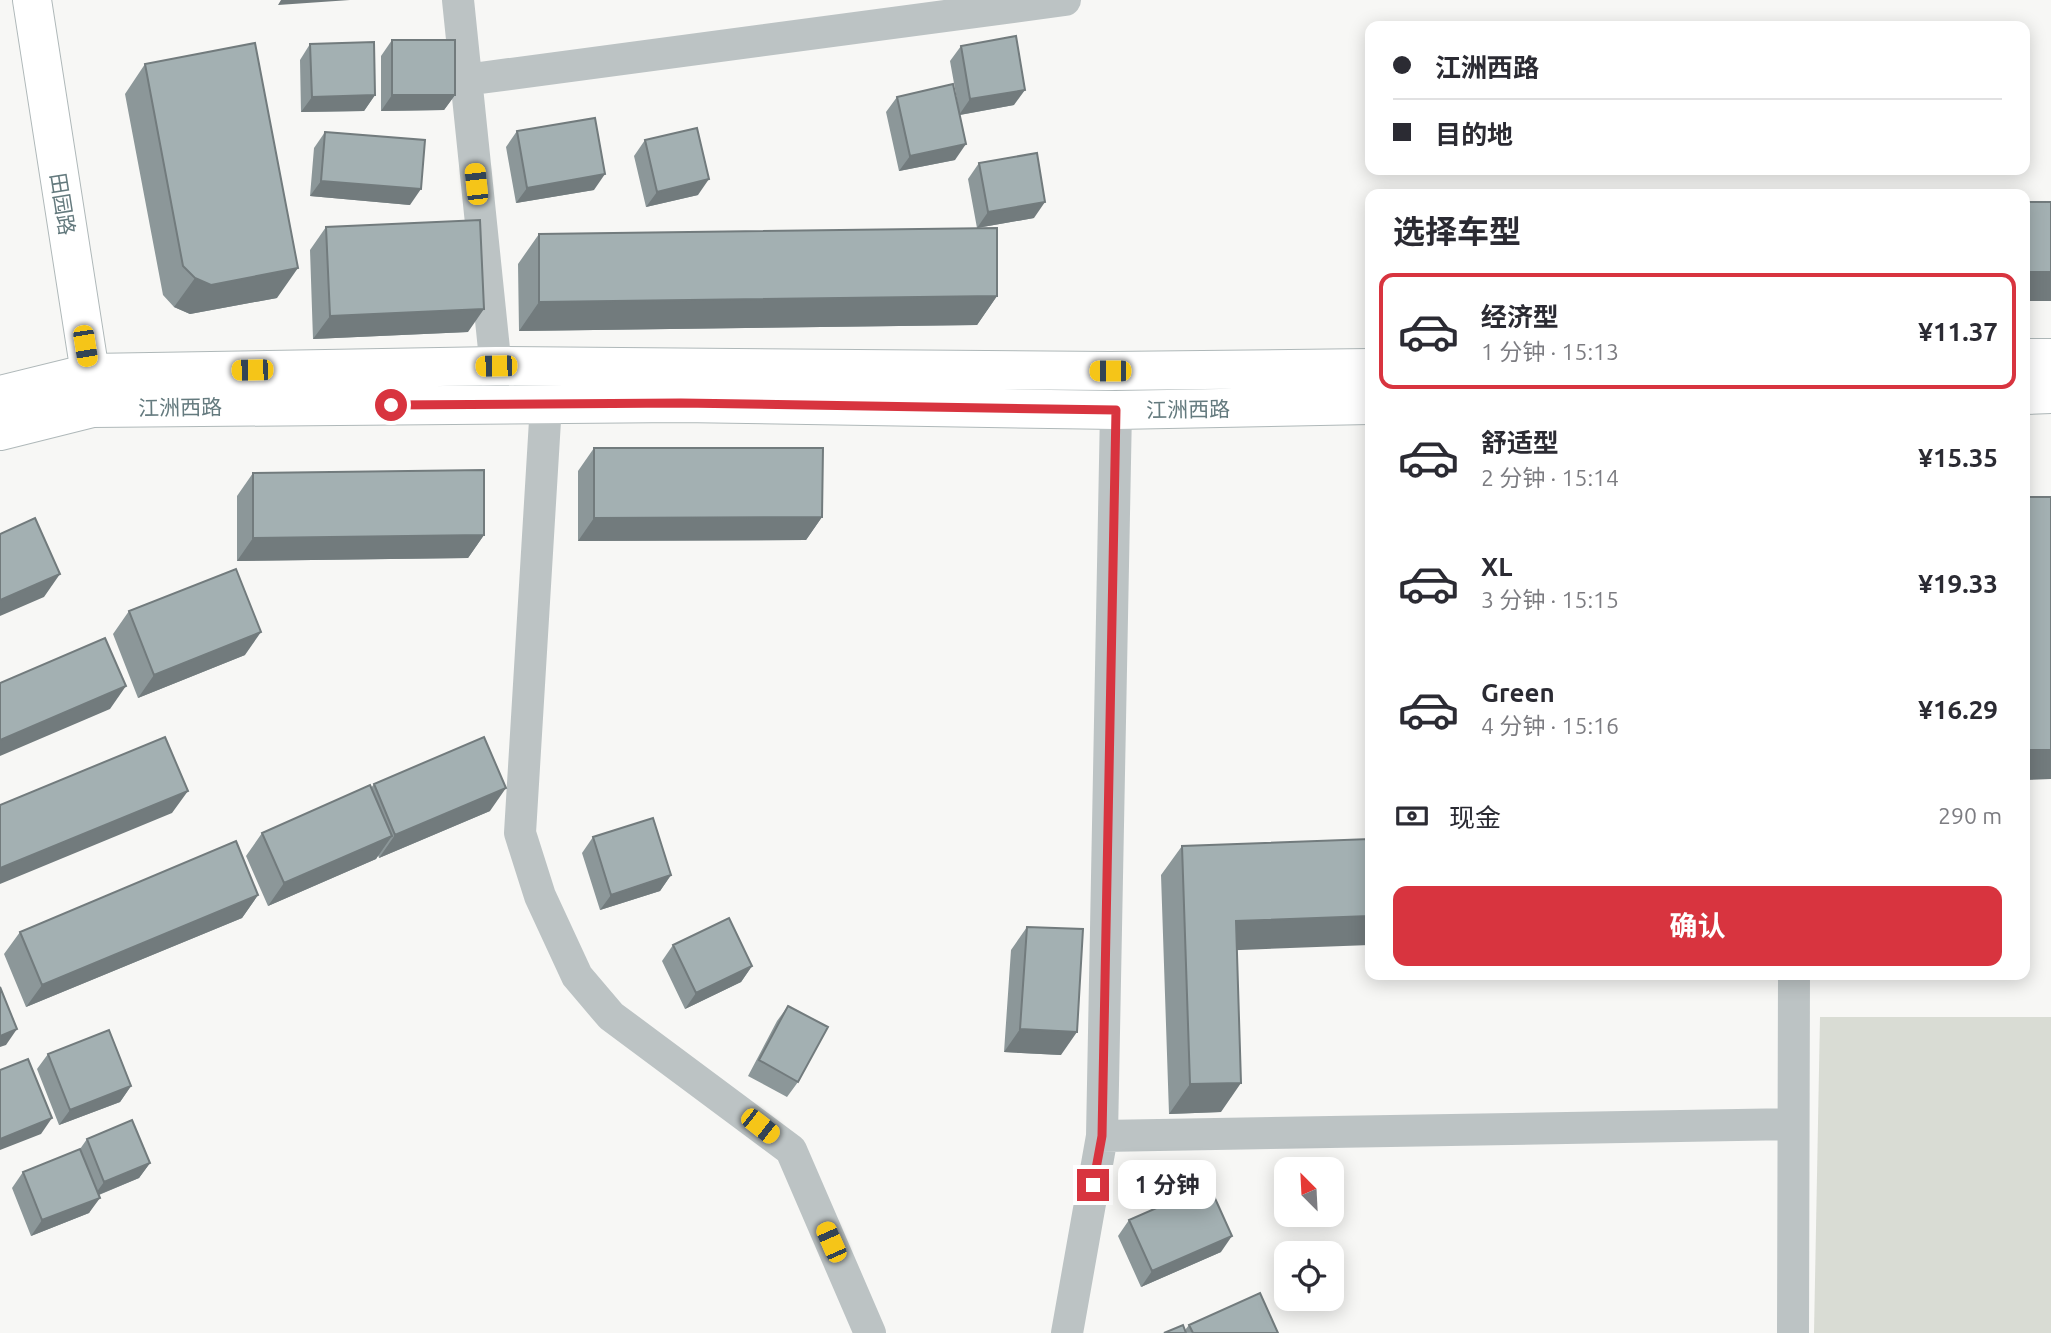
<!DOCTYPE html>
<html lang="zh">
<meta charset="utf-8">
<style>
:root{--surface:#fff;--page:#f2f2f3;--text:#2b2b33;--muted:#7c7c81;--line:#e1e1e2;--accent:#d8343f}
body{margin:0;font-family:Ubuntu,"Noto Sans SC",sans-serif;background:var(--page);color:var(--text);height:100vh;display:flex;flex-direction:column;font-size:26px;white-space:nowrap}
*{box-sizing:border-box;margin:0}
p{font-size:23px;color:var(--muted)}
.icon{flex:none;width:38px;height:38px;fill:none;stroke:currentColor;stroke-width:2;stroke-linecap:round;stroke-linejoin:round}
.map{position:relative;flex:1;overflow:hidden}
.sheet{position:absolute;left:1365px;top:189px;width:665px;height:791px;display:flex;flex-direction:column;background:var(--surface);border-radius:14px;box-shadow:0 4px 18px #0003}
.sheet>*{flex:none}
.top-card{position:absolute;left:1365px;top:21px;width:665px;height:154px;border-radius:14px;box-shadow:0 4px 18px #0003;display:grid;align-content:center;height:154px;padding:0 28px;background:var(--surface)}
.needle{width:46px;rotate:336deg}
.tools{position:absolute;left:1274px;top:1157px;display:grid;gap:14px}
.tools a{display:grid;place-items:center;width:70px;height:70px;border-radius:14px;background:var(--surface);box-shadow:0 4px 18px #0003;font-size:35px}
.end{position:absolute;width:32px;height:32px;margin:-16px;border:9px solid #d8343f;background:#fff;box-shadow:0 0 0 4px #fff}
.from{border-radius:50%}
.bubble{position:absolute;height:49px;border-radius:14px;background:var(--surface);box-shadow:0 4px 18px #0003;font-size:23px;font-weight:700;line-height:49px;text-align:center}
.car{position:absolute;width:21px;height:42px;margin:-21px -10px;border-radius:9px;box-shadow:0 0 5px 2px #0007;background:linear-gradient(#f5c518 24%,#345 0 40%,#f5c518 0 76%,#345 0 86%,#f5c518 0)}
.top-card b{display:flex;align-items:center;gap:24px;height:66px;font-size:26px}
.top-card b+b{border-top:2px solid var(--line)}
.top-card i{width:18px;height:18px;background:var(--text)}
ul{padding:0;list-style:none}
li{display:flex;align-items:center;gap:21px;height:116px;margin:0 14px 10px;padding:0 14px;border:4px solid transparent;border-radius:14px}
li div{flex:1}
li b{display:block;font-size:26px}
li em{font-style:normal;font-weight:700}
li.selected{border-color:var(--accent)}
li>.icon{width:63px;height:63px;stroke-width:1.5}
h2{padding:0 28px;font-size:32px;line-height:84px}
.pay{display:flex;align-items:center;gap:18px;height:77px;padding:0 28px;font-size:26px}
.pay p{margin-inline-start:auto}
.button{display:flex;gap:14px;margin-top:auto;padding:14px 28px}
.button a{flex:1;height:80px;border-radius:14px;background:var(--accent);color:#fff;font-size:28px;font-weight:700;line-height:80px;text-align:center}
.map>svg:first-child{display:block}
</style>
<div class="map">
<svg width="2051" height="1333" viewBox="0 0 2051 1333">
<rect width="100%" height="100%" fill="#f7f7f5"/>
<path fill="#d9dcd4" d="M1820 1017H2051V1333H1814Z"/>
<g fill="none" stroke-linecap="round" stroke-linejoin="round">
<defs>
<path id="secondary" d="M32 0 90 373 91 399
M2025 358H2051
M0 395 90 373 496 366 1110 371 1370 368
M2025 395 2051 394
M0 431 92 408 681 403 1116 410 1370 405"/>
</defs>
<use href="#secondary" stroke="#afb8b9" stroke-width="40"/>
<path stroke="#bcc3c4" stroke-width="32" d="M458 0 498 388
M465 80 1065 0
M546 404 520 833 540 896 577 976 611 1016 791 1150 870 1333
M1102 1136 1793 1124
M1067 1333 1102 1136 1116 410
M1793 1333 1794 975"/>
<use href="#secondary" stroke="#fff" stroke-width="38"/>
</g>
<path fill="#8c9799" d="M392 40 455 95 444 110 381 111V56Z
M310 44 375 95 364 111 301 112 300 60Z
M961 46 1014 105 960 115 955 160 899 171 886 112 897 97 959 111 950 61Z
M145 64 277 298 190 314 174 307 163 295 125 94Z
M517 131 594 190 516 203 506 147Z
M325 132 410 205 310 196 314 148Z
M645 140 698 195 646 207 634 156Z
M979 163 1034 218 977 228 968 179Z
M326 227 468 332 313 339 310 250Z
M539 234 997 296 977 325 519 331 518 264Z
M594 448 822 517 806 540 578 541V471Z
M253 473 484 535 468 558 237 561V496Z
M129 611 245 655 138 698 113 634Z
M374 784 490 811 379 858 378 855 376 859 268 906 246 856 262 833 371 788Z
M593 837 671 875 660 891 600 910 582 853Z
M1182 846 1221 1112 1169 1114 1161 875Z
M258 895 242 918 26 1007 4 954 20 932Z
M1027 927 1061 1055 1004 1052 1011 950Z
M673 945 752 966 741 982 685 1009 662 961Z
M788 1006 798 1082 787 1097 748 1076 777 1021Z
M48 1054 131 1086 120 1102 59 1125 37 1069Z
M87 1139 150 1163 139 1178 99 1195 89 1213 31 1236 12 1188 23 1172 80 1149Z
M1129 1220 1221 1252 1141 1287 1118 1236Z
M1189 1325 1278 1333H1164L1185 1330Z"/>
<path fill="#727b7d" d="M281 0H350L278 5Z
M1025 90 1014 105 959 115 970 99Z
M375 95 364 111 301 112 312 97Z
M392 95H455L444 110 381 111Z
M966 144 955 160 899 171 910 156Z
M605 174 594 190 516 203 527 188Z
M709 179 698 195 646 207 657 192Z
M321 181 421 189 410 205 310 196Z
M1045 202 1034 218 977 228 988 212Z
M298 268 277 298 190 314 174 307 195 278Z
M2025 272H2051V301H2025Z
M997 296 977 325 519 331 539 302Z
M484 309 468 332 313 339 330 316Z
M822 517 806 540 578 541 594 518Z
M484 535 468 558 237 561 253 538Z
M60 574 44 597 0 616V600Z
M261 632 245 655 138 698 154 675Z
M126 686 110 709 0 756V740Z
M2025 750H2051V779L2025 780Z
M506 788 490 811 379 858 395 835Z
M188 791 172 813 0 884V868Z
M392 836 376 859 268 906 284 883Z
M671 875 660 891 600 910 611 895Z
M258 895 242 918 26 1007 42 985Z
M1370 916V945L1215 951 1236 921Z
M752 966 741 982 685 1009 696 993Z
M17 1029 6 1045 0 1047V1036Z
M1020 1029 1077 1032 1061 1055 1004 1052Z
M1241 1083 1221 1112 1169 1114 1190 1084Z
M131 1086 120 1102 59 1125 70 1110Z
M52 1118 41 1134 0 1150V1139Z
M150 1163 139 1178 93 1197 104 1182Z
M100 1198 89 1213 31 1236 42 1220Z
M1232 1236 1221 1252 1141 1287 1152 1271Z"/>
<path fill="#a3b0b2" stroke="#727b7d" stroke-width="2" d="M1016 36 1025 90 970 99 961 46Z
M392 40H455V95H392Z
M374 42 375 95 312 97 310 44Z
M255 43 298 268 211 285 195 278 183 266 145 64Z
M953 84 966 144 910 156 897 97Z
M595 118 605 174 527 188 517 131Z
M697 128 709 179 657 192 645 140Z
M325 132 425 140 421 189 321 181Z
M1037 153 1045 202 988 212 979 163Z
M2025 202H2051V272H2025Z
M480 220 484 309 330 316 326 227Z
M997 228V296L539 302V234Z
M594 448H823L822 517 594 518Z
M484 470V535L253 538V473Z
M2025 497H2051V750H2025Z
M35 518 60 574 0 600V534Z
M236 569 261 632 154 675 129 611Z
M105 638 126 686 0 740V683Z
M165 737 188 791 0 868V805Z
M484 737 506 788 395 835 374 784Z
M370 785 392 836 284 883 262 833Z
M653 818 671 875 611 895 593 837Z
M1370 839V916L1236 921 1241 1083 1190 1084 1182 846Z
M236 841 258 895 42 985 20 932Z
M729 918 752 966 696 993 673 945Z
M1027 927 1083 929 1077 1032 1020 1029Z
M0 987 17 1029 0 1036Z
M788 1006 828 1027 798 1082 759 1060Z
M109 1030 131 1086 70 1110 48 1054Z
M28 1059 52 1118 0 1139V1070Z
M132 1120 150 1163 104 1182 87 1139Z
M80 1149 100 1198 42 1220 23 1172Z
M1209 1185 1232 1236 1152 1271 1129 1220Z
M1260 1293 1278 1333H1193L1189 1325Z
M1183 1325 1186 1333H1164Z"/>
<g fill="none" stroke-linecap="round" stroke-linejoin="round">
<path stroke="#d8343f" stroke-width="9" d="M391 405 681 403 1116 410 1102 1136 1093 1185"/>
</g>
<g text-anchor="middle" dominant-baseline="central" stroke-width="7" stroke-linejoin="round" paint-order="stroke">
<g font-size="21" fill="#647a7e" stroke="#fff">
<text transform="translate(63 204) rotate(81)">田园路</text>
<text transform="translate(180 407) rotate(-1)">江洲西路</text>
<text transform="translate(1188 409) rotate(-1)">江洲西路</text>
</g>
</g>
</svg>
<div class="tools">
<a><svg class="needle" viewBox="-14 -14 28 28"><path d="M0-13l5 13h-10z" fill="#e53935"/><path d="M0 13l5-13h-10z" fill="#7c7c81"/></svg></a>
<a><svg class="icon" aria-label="locate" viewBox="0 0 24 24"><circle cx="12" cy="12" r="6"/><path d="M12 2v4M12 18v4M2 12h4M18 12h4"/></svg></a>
</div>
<i class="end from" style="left:391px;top:405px"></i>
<i class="end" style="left:1093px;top:1185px"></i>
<div class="bubble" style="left:1118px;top:1160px;width:98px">1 分钟</div>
<i class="car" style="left:476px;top:184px;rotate:354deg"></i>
<i class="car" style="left:85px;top:346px;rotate:171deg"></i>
<i class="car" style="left:496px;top:366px;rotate:269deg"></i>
<i class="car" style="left:252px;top:370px;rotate:269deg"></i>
<i class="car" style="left:1110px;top:371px;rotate:270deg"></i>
<i class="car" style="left:760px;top:1126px;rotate:128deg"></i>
<i class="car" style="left:831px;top:1242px;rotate:336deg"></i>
<div class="top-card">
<b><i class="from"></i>江洲西路</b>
<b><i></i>目的地</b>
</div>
<section class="sheet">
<h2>选择车型</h2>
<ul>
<li class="selected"><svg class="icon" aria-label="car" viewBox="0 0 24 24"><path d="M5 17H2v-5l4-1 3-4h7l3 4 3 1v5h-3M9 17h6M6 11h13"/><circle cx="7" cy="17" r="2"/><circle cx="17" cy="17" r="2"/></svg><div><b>经济型</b><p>1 分钟 · 15:13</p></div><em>¥11.37</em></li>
<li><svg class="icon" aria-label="car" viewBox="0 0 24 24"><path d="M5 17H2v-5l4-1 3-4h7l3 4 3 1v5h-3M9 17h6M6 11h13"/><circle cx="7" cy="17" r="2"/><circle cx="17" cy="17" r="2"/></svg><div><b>舒适型</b><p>2 分钟 · 15:14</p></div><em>¥15.35</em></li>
<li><svg class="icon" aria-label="car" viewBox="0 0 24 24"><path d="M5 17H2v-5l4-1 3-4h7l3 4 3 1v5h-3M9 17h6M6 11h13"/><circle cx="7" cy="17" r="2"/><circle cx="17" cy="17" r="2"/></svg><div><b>XL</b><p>3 分钟 · 15:15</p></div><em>¥19.33</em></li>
<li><svg class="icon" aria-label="car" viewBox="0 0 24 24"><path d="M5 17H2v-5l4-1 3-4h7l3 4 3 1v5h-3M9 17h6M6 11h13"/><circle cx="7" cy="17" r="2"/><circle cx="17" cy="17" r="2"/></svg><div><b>Green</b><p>4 分钟 · 15:16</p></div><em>¥16.29</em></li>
</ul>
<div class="pay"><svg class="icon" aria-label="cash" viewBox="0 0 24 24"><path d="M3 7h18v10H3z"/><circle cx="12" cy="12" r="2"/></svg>现金<p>290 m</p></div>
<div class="button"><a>确认</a></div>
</section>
</div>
